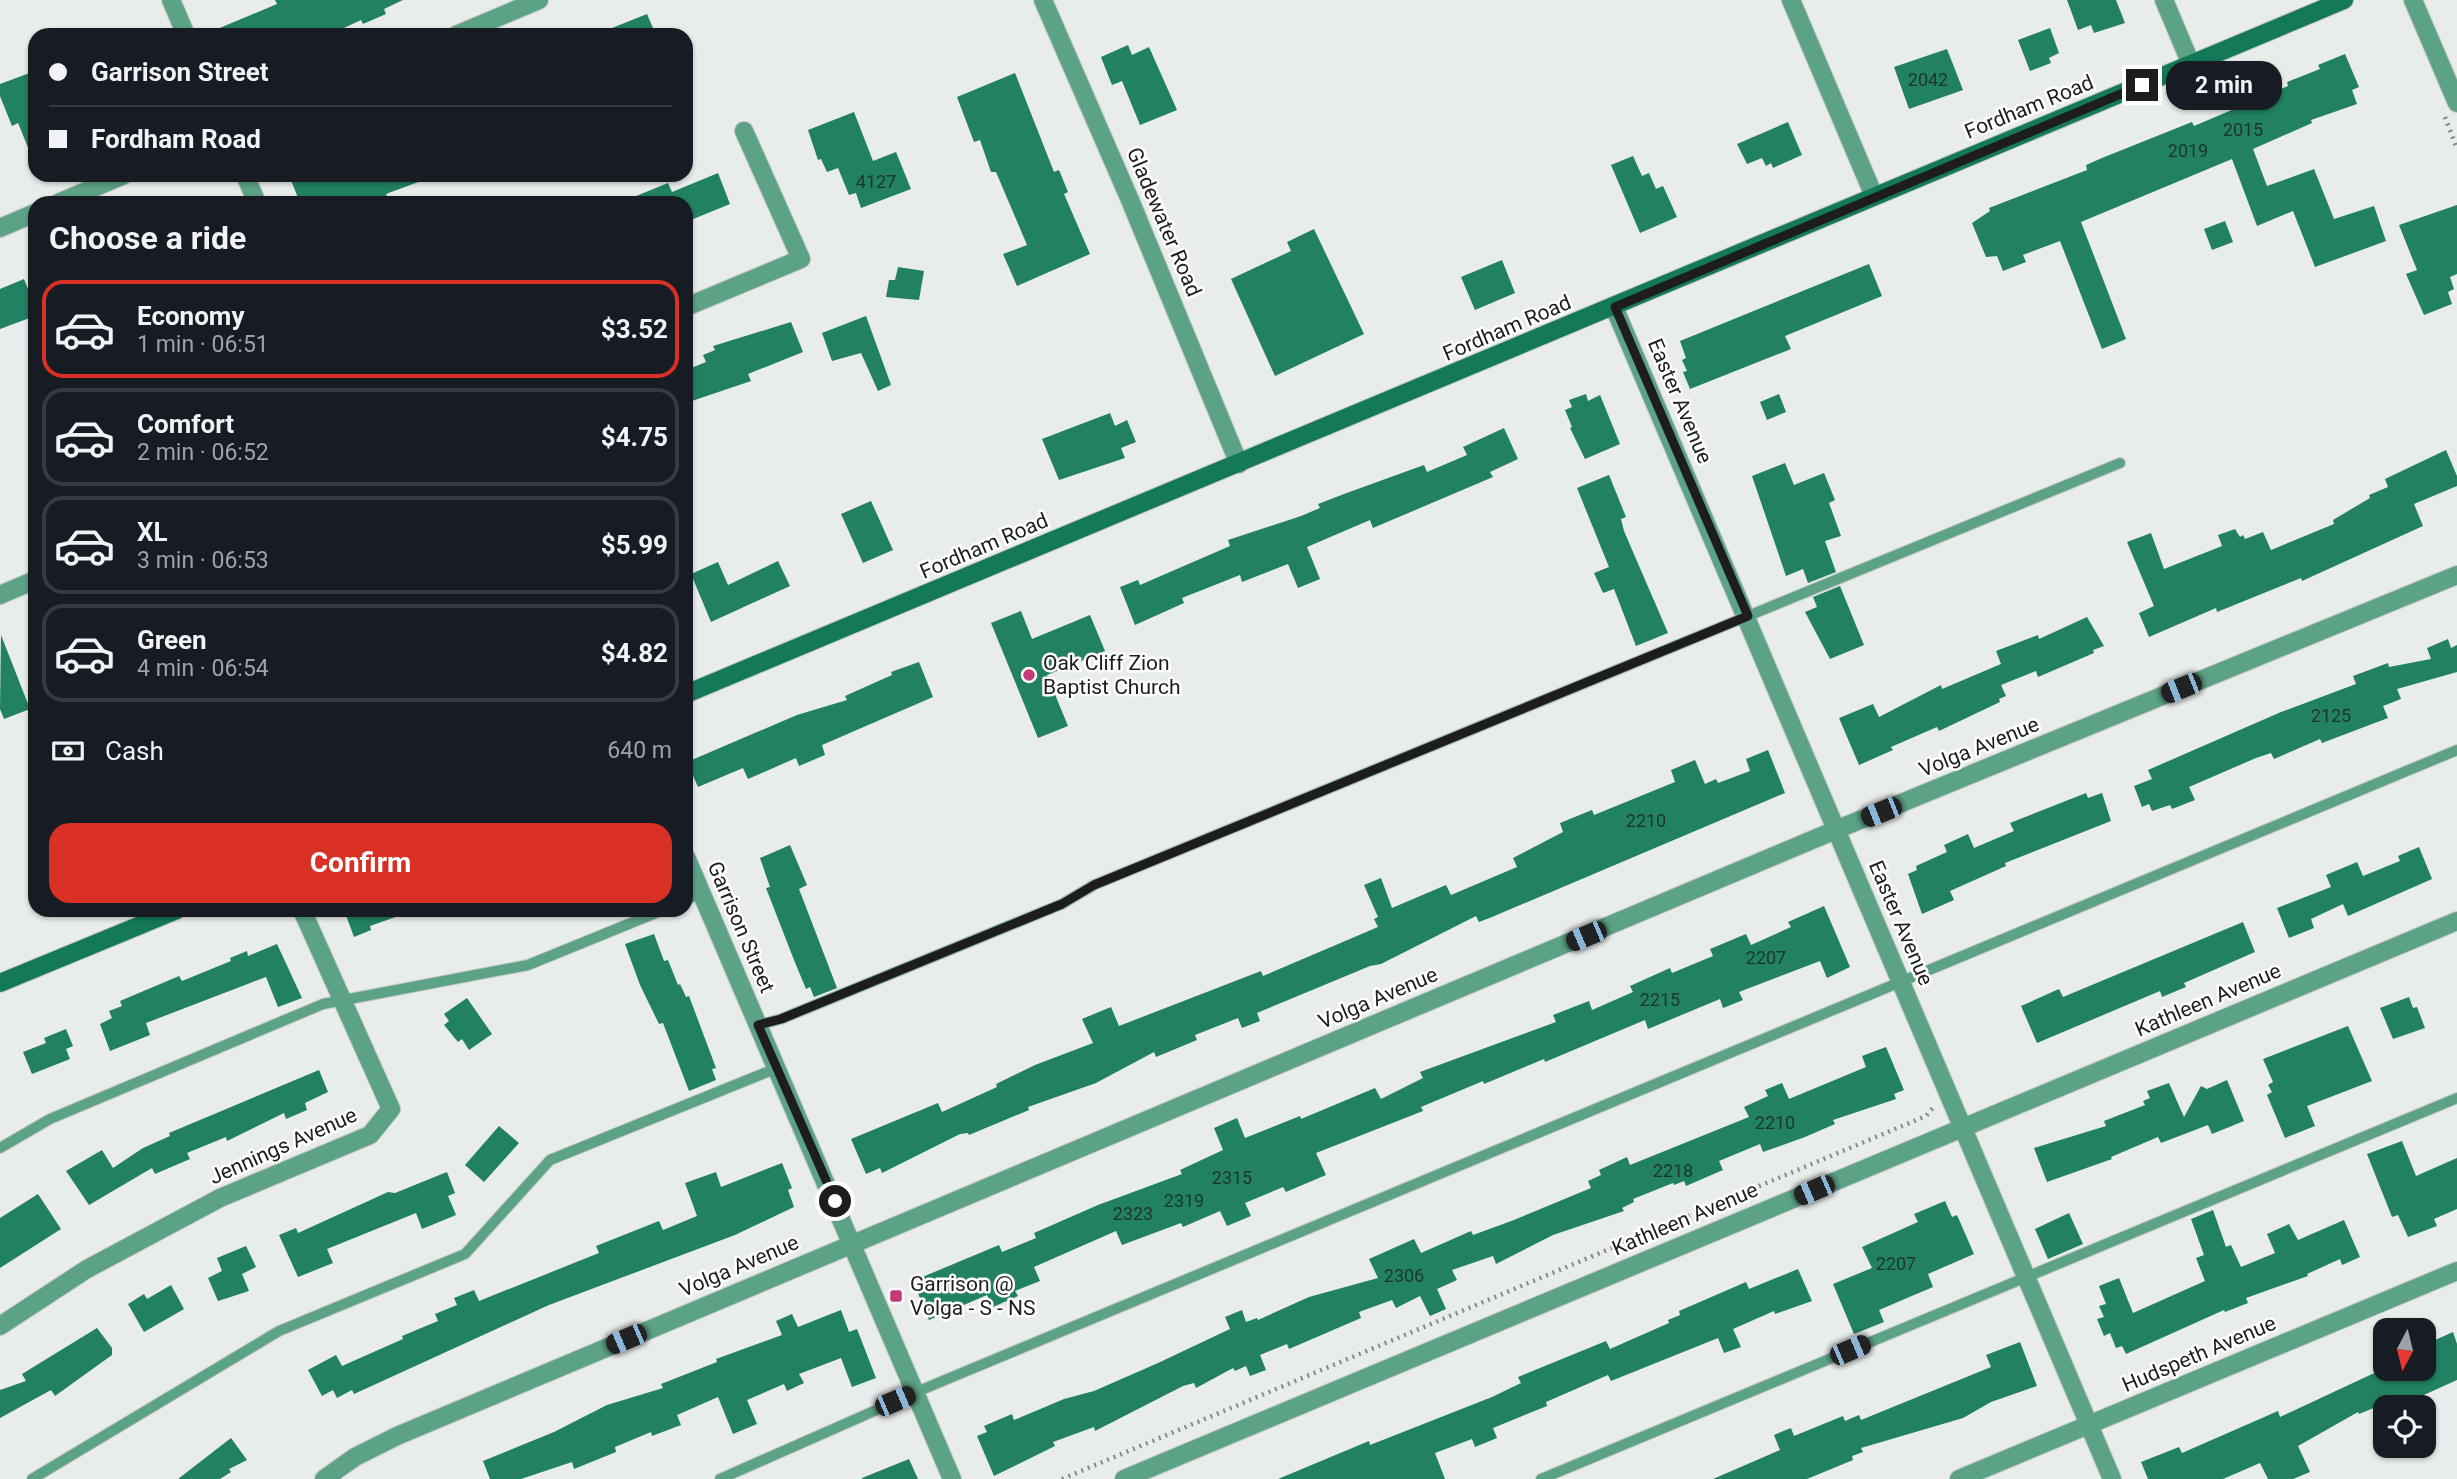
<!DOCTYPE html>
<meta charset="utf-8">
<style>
:root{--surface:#171b24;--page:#242831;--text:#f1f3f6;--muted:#9ea1a6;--line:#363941;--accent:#d93025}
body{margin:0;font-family:Roboto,sans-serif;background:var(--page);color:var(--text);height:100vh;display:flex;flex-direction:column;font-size:26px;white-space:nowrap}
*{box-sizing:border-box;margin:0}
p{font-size:23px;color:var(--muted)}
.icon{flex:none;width:38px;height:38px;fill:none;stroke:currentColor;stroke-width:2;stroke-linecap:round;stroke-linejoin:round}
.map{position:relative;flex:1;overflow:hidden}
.side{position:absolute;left:28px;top:196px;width:665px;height:721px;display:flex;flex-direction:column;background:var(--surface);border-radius:21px;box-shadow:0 2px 5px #0004}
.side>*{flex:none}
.top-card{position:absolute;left:28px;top:28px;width:665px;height:154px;border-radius:21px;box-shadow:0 2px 5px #0004;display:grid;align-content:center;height:154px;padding:0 21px;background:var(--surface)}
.needle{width:46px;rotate:187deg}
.fabs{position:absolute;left:2373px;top:1318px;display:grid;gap:14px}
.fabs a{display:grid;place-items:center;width:63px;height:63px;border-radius:14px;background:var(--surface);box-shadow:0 2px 5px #0004;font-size:35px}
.end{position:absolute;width:32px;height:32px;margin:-16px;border:9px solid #1c1d1c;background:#fff;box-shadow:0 0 0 4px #fff}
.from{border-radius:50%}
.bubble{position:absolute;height:49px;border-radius:21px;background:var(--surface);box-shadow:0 2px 5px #0004;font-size:23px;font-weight:700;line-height:49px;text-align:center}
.car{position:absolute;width:21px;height:42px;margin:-21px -10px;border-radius:9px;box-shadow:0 0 5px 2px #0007;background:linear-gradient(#222 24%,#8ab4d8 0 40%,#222 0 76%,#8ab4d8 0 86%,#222 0)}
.top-card b{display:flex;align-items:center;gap:24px;height:66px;font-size:26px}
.top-card b+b{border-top:2px solid var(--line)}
.top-card i{width:18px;height:18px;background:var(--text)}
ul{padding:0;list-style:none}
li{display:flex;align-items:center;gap:21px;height:98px;margin:0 14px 10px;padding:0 7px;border:4px solid var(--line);border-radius:21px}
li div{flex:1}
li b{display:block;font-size:26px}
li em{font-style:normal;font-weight:700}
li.current{border-color:var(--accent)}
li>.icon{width:63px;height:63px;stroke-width:1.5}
h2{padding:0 21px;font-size:32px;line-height:84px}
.pay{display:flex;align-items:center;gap:18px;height:77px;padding:0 21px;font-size:26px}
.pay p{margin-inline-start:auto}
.action{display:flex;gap:14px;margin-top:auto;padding:14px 21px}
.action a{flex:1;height:80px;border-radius:21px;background:var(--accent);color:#fff;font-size:28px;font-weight:700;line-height:80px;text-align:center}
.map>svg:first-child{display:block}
</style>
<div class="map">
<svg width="2457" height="1479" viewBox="0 0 2457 1479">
<rect width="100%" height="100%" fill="#e8ecea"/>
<path fill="#218160" d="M275 0H403L384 9 386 14 363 24 361 20 329 35H203L277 4Z
M2067 0H2116L2125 23 2094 33 2091 25 2078 30Z
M647 14 656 35H598L597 34Z
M2050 28 2059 53 2049 58 2051 63 2030 71 2018 40Z
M1128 45 1132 55 1149 47 1177 110 1140 125 1122 81 1112 85 1101 57Z
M1947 49 1963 90 1909 109 1894 67Z
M2345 54 2359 87 2352 90 2357 104 2311 120 2312 123 2253 149 2267 186 2314 169 2334 219 2374 206 2386 241 2315 267 2293 211 2257 226 2232 159 2081 222 2126 339 2102 349 2060 241 2023 255 2026 262 2003 271 1997 256 1986 257 1972 223 1990 211 1989 208 2087 170 2086 165 2102 158 2192 122 2194 126 2288 86 2287 82 2320 69 2318 65Z
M35 71V162H34L18 123 12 126 0 96V84Z
M1015 73 1054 172 1059 170 1068 192 1064 194 1090 254 1017 286 1003 254 1027 245 996 172H991L980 140 974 142 957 97Z
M854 112 873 161 896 152 911 189 861 208 856 193 849 195 838 168 827 172 821 159 818 160 808 130Z
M1788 122 1802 155 1773 168 1771 163 1766 166 1762 158 1747 164 1737 144Z
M1633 156 1642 176 1649 173 1656 189 1663 186 1677 217 1640 233 1611 165Z
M718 173 730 204 686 222V203H619L668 183 672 192Z
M289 175H431L432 177 386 194 388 199 376 203H300Z
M2457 205V274L2450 277 2454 289 2448 292 2452 304 2424 315 2406 274 2417 270 2399 225Z
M2225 221 2233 242 2212 250 2204 229Z
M1314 229 1364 334 1275 376 1231 279 1291 251 1287 242Z
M1502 260 1515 293 1475 310 1461 277Z
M1869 264 1882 296 1785 336 1791 349 1690 389 1683 372 1687 371 1682 360 1686 358 1680 341Z
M898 267 924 271 919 300 886 297 889 280H895Z
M24 279 35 306V316L0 329V289Z
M866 316 891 385 878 391 861 353 832 361 822 333Z
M791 322 803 352 748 374 751 381 686 403V370L706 362 703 355 715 350 713 346Z
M1586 394 1588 401 1600 395 1620 444 1585 459 1570 428 1572 427 1565 410 1572 407 1569 400Z
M1779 394 1786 412 1767 420 1760 402Z
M1110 413 1115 426 1127 420 1136 442 1121 448 1125 458 1059 480 1042 439Z
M1504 428 1518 459 1490 472 1493 477 1373 528 1370 520 1307 547 1320 579 1298 588 1288 564 1242 582 1240 575 1182 598 1184 603 1135 625 1120 587 1138 580 1140 585 1230 546 1228 540 1301 516 1320 508 1318 504 1344 494 1424 465 1427 472 1467 455 1463 447Z
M2446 450 2457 476V486L2414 504 2423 526 2302 581 2301 578 2217 612 2216 608 2149 637 2139 613 2154 606 2127 542 2151 533 2164 569 2222 546 2218 535 2235 529 2240 537 2243 535 2245 539 2263 532 2271 550 2334 524 2333 520 2370 498 2369 495 2388 487 2385 479Z
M1785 463 1794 485 1824 473 1835 500 1829 503 1841 536 1825 541 1836 572 1808 583 1803 569 1786 576 1752 476Z
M1609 475 1626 517 1621 519 1624 531 1668 633 1636 646 1614 589 1603 593 1594 573 1609 567 1577 488Z
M871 501 893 550 863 563 841 514Z
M778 561 790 586 711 622 691 574 718 562 728 585Z
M1840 586 1864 645 1830 659 1805 612 1817 607 1813 597Z
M1021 611 1032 639 1090 615 1105 651 1047 675 1068 726 1038 738 991 623Z
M2087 617 2104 646 2093 650 2094 653 2038 677 2036 671 2001 685 2006 696 1999 699 2000 702 1939 731 1937 727 1891 747 1893 750 1859 765 1839 718 1873 704 1879 717 1941 685 1942 689 2001 664 1996 651 2038 635 2039 639Z
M1 635 30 709 4 719 0 709Z
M2448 639 2451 648 2457 645V672L2397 689 2401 699 2383 706 2388 718 2322 743 2320 739 2274 759 2271 753 2256 758 2189 787 2195 800 2172 809 2170 805 2152 811 2149 804 2142 807 2134 786 2152 779 2148 770 2281 712 2356 684 2353 676 2388 663 2389 667 2431 659 2427 648Z
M919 662 933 697 822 745 825 755 799 766 796 758 748 779 743 768 698 787 687 762 797 715 847 700 845 696 892 675 891 672Z
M1768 750 1785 793 1492 917 1479 922 1476 916 1381 964 1370 966 1257 1013 1260 1021 1242 1028 1238 1018 1195 1035 1197 1040 1156 1057 1154 1052 1096 1083 1028 1107 1029 1110 969 1135 968 1133 960 1134 882 1173 880 1168 866 1174 851 1139 938 1103 942 1112 997 1087 996 1084 1035 1065 1093 1043 1082 1019 1111 1007 1119 1026 1261 971 1263 976 1378 927 1374 919 1378 917 1364 885 1381 878 1392 908 1446 885 1451 895 1517 867 1513 858 1563 832 1560 823 1592 810 1594 815 1675 782 1671 770 1695 760 1705 784 1716 779 1718 783 1750 771 1746 759Z
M2086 793 2088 798 2102 793 2111 821 2005 863 2006 866 1950 891 1954 900 1922 914 1908 874 1917 870 1916 866 1947 852 1944 845 1968 834 1974 848 2014 831 2010 823Z
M790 845 807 885 799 889 837 988 814 997 810 987 806 989 794 960 766 888 770 887 760 858Z
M2419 847 2432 879 2348 916 2343 904 2311 919 2314 928 2289 938 2277 908 2331 887 2326 875 2357 862 2363 876 2400 861 2398 856Z
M1824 906 1850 967 1827 978 1820 961 1739 992 1743 1000 1723 1008 1720 999 1648 1029 1645 1020 1545 1062 1544 1059 1484 1084 1483 1081 1421 1107 1423 1111 1316 1153 1326 1175 1286 1192 1283 1187 1245 1203 1251 1216 1227 1226 1220 1211 1183 1227 1181 1223 1122 1245 1116 1231 1034 1267 1040 1281 1015 1291 1018 1296 993 1307 987 1295 929 1320 915 1286 922 1283 920 1278 999 1245 1002 1252 1036 1238 1034 1233 1098 1205 1182 1174 1180 1170 1223 1150 1214 1128 1237 1118 1245 1138 1300 1116 1301 1119 1375 1088 1381 1099 1423 1078 1420 1072 1556 1022 1553 1015 1589 1001 1592 1010 1633 992 1630 986 1670 968 1672 973 1713 956 1710 949 1746 934 1751 945 1791 927 1788 922Z
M344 910H406L407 913 370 926 371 930 354 937Z
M2243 922 2255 952 2184 983 2186 987 2162 997 2160 991 2037 1043 2021 1006 2059 989 2063 997Z
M654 934 664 961 668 960 678 985 680 984 686 997 689 996 716 1068 712 1069 716 1080 689 1091 663 1023 659 1024 640 985 625 944Z
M277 944 302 998 278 1007 266 977 146 1023 150 1035 110 1051 100 1024 112 1018 109 1011 122 1006 120 1001 179 976 182 981 231 961 230 958 247 951 248 956Z
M2409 997 2413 1008 2417 1007 2425 1028 2393 1039 2380 1008Z
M467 998 492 1034 469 1050 462 1039 458 1042 444 1025 449 1021 444 1014Z
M2348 1026 2372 1081 2307 1106 2315 1126 2285 1138 2267 1095 2272 1092 2268 1085 2273 1082 2263 1059Z
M66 1029 73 1046 66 1049 70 1059 32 1074 23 1052 46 1043 44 1038Z
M1886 1047 1904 1090 1894 1094 1896 1099 1833 1120 1835 1124 1805 1137 1763 1152 1760 1144 1719 1161 1723 1170 1686 1186 1684 1181 1674 1185 1673 1183 1633 1199 1634 1202 1622 1208 1624 1211 1553 1235 1496 1264 1493 1256 1452 1270 1457 1280 1437 1289 1446 1309 1430 1316 1420 1296 1396 1308 1392 1300 1359 1312 1361 1318 1289 1349 1287 1344 1260 1355 1266 1370 1250 1376 1246 1366 1235 1371 1233 1368 1196 1388 1194 1383 1183 1386 1095 1431 1094 1427 1053 1442 1055 1446 994 1476 977 1436 987 1432 984 1426 1012 1414 1014 1420 1064 1399 1094 1391 1158 1363 1230 1329 1225 1317 1242 1310 1246 1322 1257 1318 1258 1320 1309 1297 1378 1278 1369 1259 1414 1239 1421 1253 1471 1231 1473 1235 1514 1220 1591 1188 1588 1181 1601 1175 1599 1170 1627 1157 1630 1165 1749 1117 1744 1107 1768 1096 1765 1090 1782 1083 1789 1099 1866 1067 1862 1056Z
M319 1070 328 1092 305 1103 307 1110 286 1119 284 1113 227 1141 226 1137 187 1153 190 1159 155 1174 152 1168 89 1205 66 1171 102 1150 113 1168 143 1148 170 1136 169 1133Z
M2227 1080 2244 1121 2212 1134 2208 1125 2161 1143 2158 1137 2111 1157 2112 1159 2047 1182 2034 1148 2106 1126 2104 1121 2145 1105 2143 1101 2150 1098 2147 1091 2169 1083 2184 1117 2201 1086 2207 1089Z
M499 1126 519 1143 484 1182 465 1165Z
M2402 1141 2416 1176 2457 1158V1209L2434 1219 2437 1226 2408 1237 2398 1215 2392 1217 2367 1154Z
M782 1163 792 1188 788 1190 794 1207 735 1235 549 1305 354 1394 352 1390 337 1398 333 1390 322 1396 308 1370 336 1355 342 1366 403 1339 402 1336 438 1321 435 1314 457 1305 454 1298 474 1290 479 1301 599 1253 596 1246 659 1221 663 1230 697 1216 685 1183 716 1172 721 1187Z
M447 1172 455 1193 448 1196 456 1215 422 1229 416 1213 327 1249 333 1263 298 1277 279 1235 296 1228 298 1233 388 1192 395 1193Z
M38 1194 61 1229 0 1268V1218Z
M1945 1201 1952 1217 1957 1215 1974 1254 1928 1274 1933 1287 1879 1310 1884 1322 1854 1334 1833 1284 1872 1268 1862 1247 1918 1222 1914 1214Z
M2213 1210 2226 1247 2231 1245 2241 1267 2275 1253 2267 1234 2289 1224 2298 1240 2344 1220 2360 1257 2342 1265 2340 1259 2307 1274 2308 1276 2246 1298 2248 1303 2225 1312 2224 1310 2126 1354 2122 1346 2116 1348 2110 1333 2104 1336 2097 1319 2104 1317 2099 1306 2106 1304 2099 1286 2119 1278 2133 1313 2205 1281 2196 1258 2204 1255 2191 1219Z
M2069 1213 2083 1244 2048 1259 2035 1229Z
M246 1246 256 1267 242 1274 249 1291 218 1301 208 1278 222 1271 217 1258Z
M1798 1269 1812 1301 1775 1314 1774 1311 1733 1329 1741 1347 1724 1353 1718 1338 1611 1381 1608 1375 1546 1402 1547 1406 1493 1428 1497 1438 1475 1447 1472 1439 1435 1453 1445 1479H1278L1369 1441 1370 1445 1492 1397 1521 1383 1518 1377 1606 1341 1610 1349 1669 1323 1668 1320 1680 1315 1679 1311 1746 1282 1749 1289Z
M171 1285 184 1309 144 1332 128 1304 144 1294 147 1299Z
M841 1310 849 1332 857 1329 876 1378 852 1387 841 1358 799 1374 804 1383 787 1391 784 1384 747 1400 757 1424 733 1434 718 1397 677 1415 681 1425 652 1436 651 1432 615 1447 616 1452 574 1469 572 1462 521 1479H490L483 1461 554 1432 607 1405 663 1388 661 1384 717 1362 716 1359 782 1335 776 1321 792 1314 798 1327Z
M97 1328 112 1348V1355L55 1396 51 1390 0 1418V1390L26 1381 22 1374Z
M2453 1332 2457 1344V1380L2406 1403 2403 1396 2359 1414 2358 1412 2298 1446 2310 1472 2293 1479H2268L2260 1463 2223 1479H2148L2141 1462 2179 1447 2182 1453 2278 1411 2280 1417 2385 1368H2424V1345Z
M2020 1342 2037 1386 1991 1402 1963 1418 1861 1448 1863 1452 1852 1456 1853 1460 1807 1479H1713L1780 1450 1774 1435 1791 1428 1794 1436 1843 1416 1845 1421 1859 1415 1861 1420 1991 1367 1986 1355Z
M231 1438 247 1460 229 1469 231 1472 220 1479H178Z
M909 1459 918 1479H862V1478Z"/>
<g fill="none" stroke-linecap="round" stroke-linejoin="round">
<defs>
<path id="lane" d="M686 900 701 893
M758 1025 781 1019 1062 904 1094 885 2120 463
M0 1148 50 1119 323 1004 528 965 663 910
M32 1479 279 1331 465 1254 550 1160 777 1068
M720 1479 933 1385 2457 750
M1541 1479 2457 1098"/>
<path id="street" d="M171 0 186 35
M1043 0 1130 200 1239 464
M1791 0 1874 196
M2164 0 2191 64
M2413 0 2457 103
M456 35 539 0
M245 175 257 203
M58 203 124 175
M0 228 35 213
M686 307 801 259 744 131
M1614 307 2112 1479
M0 595 35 580
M686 857 952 1479
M0 1326 87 1269 220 1198 370 1135 391 1109 302 910
M324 1479 355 1457 397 1436 1838 829 2457 575
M1124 1479 2457 921
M1959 1479 2457 1271"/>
<path id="secondary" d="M686 694 2344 0
M0 983 177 910"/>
</defs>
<use href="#lane" stroke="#c3c7c5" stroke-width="12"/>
<use href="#street" stroke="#c3c7c5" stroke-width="20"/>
<use href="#secondary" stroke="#c3c7c5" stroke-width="20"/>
<path stroke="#878a88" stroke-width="4.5" stroke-dasharray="2 5" stroke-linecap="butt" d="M2445 117 2457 149
M1062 1479 1926 1116 1933 1108"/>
<use href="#lane" stroke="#5ca285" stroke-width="10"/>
<use href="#street" stroke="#5ca285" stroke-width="18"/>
<use href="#secondary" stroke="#147958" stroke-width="18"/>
</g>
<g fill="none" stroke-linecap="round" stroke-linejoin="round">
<path stroke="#1c1d1c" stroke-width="9" d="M835 1201 758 1025 781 1019 1062 904 1094 885 1748 616 1615 307 2142 85"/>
</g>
<g fill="#c33a77" stroke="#fff" stroke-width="2.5">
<circle cx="1029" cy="675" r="7"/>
<rect x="889" y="1289" width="14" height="14" rx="3.5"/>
</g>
<g text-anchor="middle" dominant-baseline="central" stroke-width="5" stroke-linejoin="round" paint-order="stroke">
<g font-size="18" fill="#1d362d">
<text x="1928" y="79">2042</text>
<text x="2243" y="129">2015</text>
<text x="2188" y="150">2019</text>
<text x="876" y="181">4127</text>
<text x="2331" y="715">2125</text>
<text x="1646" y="820">2210</text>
<text x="1766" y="957">2207</text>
<text x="1660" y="999">2215</text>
<text x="1775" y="1122">2210</text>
<text x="1673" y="1170">2218</text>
<text x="1232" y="1177">2315</text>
<text x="1184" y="1200">2319</text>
<text x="1133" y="1213">2323</text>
<text x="1896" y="1263">2207</text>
<text x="1404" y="1275">2306</text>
</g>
<g font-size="21" fill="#1c1d1c" stroke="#fff">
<text transform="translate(2029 107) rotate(-22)">Fordham Road</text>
<text transform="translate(1164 222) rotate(67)">Gladewater Road</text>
<text transform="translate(1507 328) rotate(-23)">Fordham Road</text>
<text transform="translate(1680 401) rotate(67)">Easter Avenue</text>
<text transform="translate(984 546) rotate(-23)">Fordham Road</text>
<text transform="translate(1979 747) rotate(-22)">Volga Avenue</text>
<text transform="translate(1901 923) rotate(67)">Easter Avenue</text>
<text transform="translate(741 927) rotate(67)">Garrison Street</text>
<text transform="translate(1378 998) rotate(-23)">Volga Avenue</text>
<text transform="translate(2208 1000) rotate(-23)">Kathleen Avenue</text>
<text transform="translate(283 1146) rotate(-24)">Jennings Avenue</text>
<text transform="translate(1685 1219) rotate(-23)">Kathleen Avenue</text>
<text transform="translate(739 1266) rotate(-23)">Volga Avenue</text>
<text transform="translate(2199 1354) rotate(-23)">Hudspeth Avenue</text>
</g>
<g font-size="21" fill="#1c1d1c" stroke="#fff" text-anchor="start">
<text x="1043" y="663">Oak Cliff Zion<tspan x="1043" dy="24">Baptist Church</tspan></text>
<text x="910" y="1284">Garrison @<tspan x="910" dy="24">Volga - S - NS</tspan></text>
</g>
</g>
</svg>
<div class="fabs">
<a><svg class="needle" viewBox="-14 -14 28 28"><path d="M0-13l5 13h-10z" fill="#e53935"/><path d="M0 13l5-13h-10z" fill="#9ea1a6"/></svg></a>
<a><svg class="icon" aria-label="locate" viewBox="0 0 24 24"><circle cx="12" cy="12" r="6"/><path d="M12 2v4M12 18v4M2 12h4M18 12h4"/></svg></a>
</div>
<i class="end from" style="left:835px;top:1201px"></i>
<i class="end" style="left:2142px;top:85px"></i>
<div class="bubble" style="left:2166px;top:61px;width:116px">2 min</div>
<i class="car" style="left:2181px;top:688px;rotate:248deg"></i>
<i class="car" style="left:1881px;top:812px;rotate:248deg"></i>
<i class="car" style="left:1586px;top:936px;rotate:247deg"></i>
<i class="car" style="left:1814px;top:1190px;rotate:247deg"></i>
<i class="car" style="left:626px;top:1339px;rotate:247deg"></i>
<i class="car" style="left:1850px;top:1350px;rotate:67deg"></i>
<i class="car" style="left:895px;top:1401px;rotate:67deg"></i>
<div class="top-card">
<b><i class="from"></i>Garrison Street</b>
<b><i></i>Fordham Road</b>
</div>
<section class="side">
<h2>Choose a ride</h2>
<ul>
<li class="current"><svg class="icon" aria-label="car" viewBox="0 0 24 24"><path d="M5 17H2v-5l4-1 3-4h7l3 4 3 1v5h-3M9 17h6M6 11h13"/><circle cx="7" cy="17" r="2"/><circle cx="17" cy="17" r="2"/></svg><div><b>Economy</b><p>1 min · 06:51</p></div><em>$3.52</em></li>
<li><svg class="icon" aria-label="car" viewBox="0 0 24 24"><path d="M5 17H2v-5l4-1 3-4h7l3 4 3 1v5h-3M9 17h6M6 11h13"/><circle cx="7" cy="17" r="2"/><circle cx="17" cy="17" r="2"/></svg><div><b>Comfort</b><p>2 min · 06:52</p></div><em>$4.75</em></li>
<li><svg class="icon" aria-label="car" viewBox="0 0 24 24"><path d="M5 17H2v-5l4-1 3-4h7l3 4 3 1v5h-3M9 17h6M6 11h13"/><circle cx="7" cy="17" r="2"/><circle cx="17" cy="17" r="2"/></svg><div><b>XL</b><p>3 min · 06:53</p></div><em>$5.99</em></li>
<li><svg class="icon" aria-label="car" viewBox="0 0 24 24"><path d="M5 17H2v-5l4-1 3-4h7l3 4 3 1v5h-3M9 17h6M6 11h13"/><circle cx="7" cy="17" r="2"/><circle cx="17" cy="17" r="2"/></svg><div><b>Green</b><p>4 min · 06:54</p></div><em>$4.82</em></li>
</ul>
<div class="pay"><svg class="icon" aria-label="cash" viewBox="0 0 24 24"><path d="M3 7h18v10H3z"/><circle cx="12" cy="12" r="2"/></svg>Cash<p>640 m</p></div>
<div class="action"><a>Confirm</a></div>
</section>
</div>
